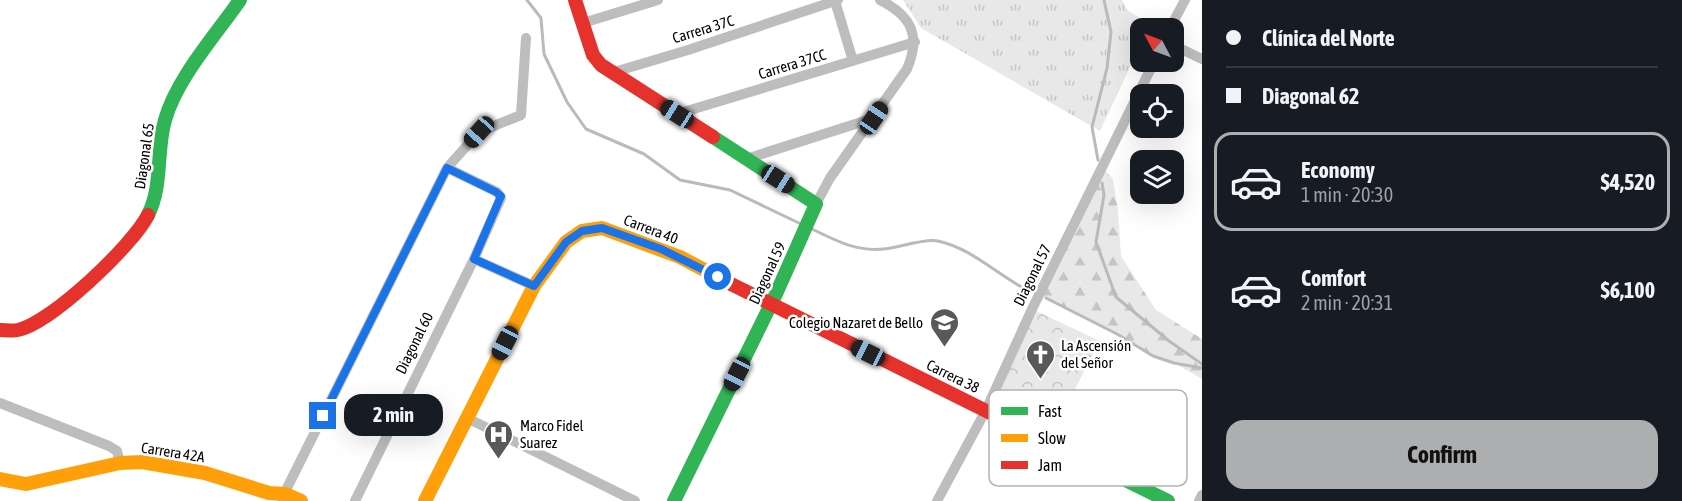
<!DOCTYPE html>
<meta charset="utf-8">
<style>
:root{--surface:#171b24;--page:#20242c;--text:#f1f3f6;--muted:#9ea1a6;--line:#363941;--accent:#adaeaf}
body{margin:0;font-family:"Asap Condensed",sans-serif;background:var(--page);color:var(--text);height:100vh;display:flex;flex-direction:column;font-size:22px;white-space:nowrap}
*{box-sizing:border-box;margin:0}
p{font-size:20px;color:var(--muted)}
.icon{flex:none;width:33px;height:33px;fill:none;stroke:currentColor;stroke-width:2;stroke-linecap:round;stroke-linejoin:round}
.map{position:relative;flex:1;overflow:hidden}
.drawer{display:flex;flex-direction:column;background:var(--surface);width:480px}
.drawer>*{flex:none}
.banner{display:grid;align-content:center;height:132px;padding:0 24px;background:var(--surface)}
.needle{width:39px;rotate:311deg}
.buttons{position:absolute;left:1130px;top:18px;display:grid;gap:12px}
.buttons a{display:grid;place-items:center;width:54px;height:54px;border-radius:12px;background:var(--surface);box-shadow:0 6px 24px #0002;font-size:30px}
.end{position:absolute;width:27px;height:27px;margin:-14px;border:8px solid #1a73e8;background:#fff;box-shadow:0 0 0 3px #fff}
.from{border-radius:50%}
.bubble{position:absolute;height:42px;border-radius:18px;background:var(--surface);box-shadow:0 6px 24px #0002;font-size:20px;font-weight:700;line-height:42px;text-align:center}
.car{position:absolute;width:18px;height:36px;margin:-18px -9px;border-radius:8px;box-shadow:0 0 4px 2px #0007;background:linear-gradient(#222 24%,#8ab4d8 0 40%,#222 0 76%,#8ab4d8 0 86%,#222 0)}
.banner b{display:flex;align-items:center;gap:21px;height:57px;font-size:22px}
.banner b+b{border-top:2px solid var(--line)}
.banner i{width:15px;height:15px;background:var(--text)}
ul{padding:0;list-style:none}
li{display:flex;align-items:center;gap:18px;height:99px;margin:0 12px 9px;padding:0 12px;border:3px solid transparent;border-radius:18px}
li div{flex:1}
li b{display:block;font-size:22px}
li em{font-style:normal;font-weight:700}
li.current{border-color:var(--accent)}
li>.icon{width:54px;height:54px;stroke-width:1.5}
.primary-button{display:flex;gap:12px;margin-top:auto;padding:12px 24px}
.primary-button a{flex:1;height:69px;border-radius:18px;background:var(--accent);color:#111;font-size:24px;font-weight:700;line-height:69px;text-align:center}
main{display:flex;flex:1;min-height:0}
.map>svg:first-child{display:block}
</style>
<main>
<div class="map">
<svg width="1202" height="501" viewBox="0 0 1202 501">
<defs>
<pattern id="grass-tufts" width="24" height="20" patternUnits="userSpaceOnUse" patternTransform="scale(1.5)"><rect width="24" height="20" fill="#e8e8e8"/><path d="M3 7l-1-3M5 7V3M7 7l1-3M15 17l-1-3M17 17v-4M19 17l1-3" fill="none" stroke="#c5c5c5"/></pattern>
<pattern id="forest-firs" width="22" height="20" patternUnits="userSpaceOnUse" patternTransform="scale(1.5)"><rect width="22" height="20" fill="#e8e8e8"/><path d="M5 1l3.5 6h-7zM16 11l3.5 6h-7z" fill="#c5c5c5"/></pattern>
<pattern id="park-crowns" width="20" height="18" patternUnits="userSpaceOnUse" patternTransform="scale(1.5)"><rect width="20" height="18" fill="#e8e8e8"/><path d="M2 6a3 3 0 1 1 6 0M12 15a3 3 0 1 1 6 0" fill="none" stroke="#c5c5c5"/></pattern>
</defs>
<rect width="100%" height="100%" fill="#fff"/>
<path fill="url(#grass-tufts)" d="M903 0H1122L1127 10 1150 24 1148 28H1140V46L1100 131 921 28Z"/>
<path fill="url(#forest-firs)" d="M1102 167 1113 179 1118 211 1121 256 1156 310 1202 339V379L1174 363 1153 356 1117 334 1039 294Z"/>
<path fill="url(#park-crowns)" d="M1032 309 1100 341 1048 441 986 410Z"/>
<g fill="none" stroke-linecap="round" stroke-linejoin="round">
<path stroke="#bababa" stroke-width="3" d="M527 0 541 18 544 54 567 102 586 129 644 154 680 180 730 190 801 224
M1098 160 1092 127 1107 68 1111 32 1104 0
M1102 183 1104 195 1096 242 1116 297 1169 341 1202 364
M810 228C835 240 855 252 884 249 899 248 924 238 938 241 974 249 999 277 1031 292
M1046 298 1117 334 1153 356 1174 363 1202 368"/>
<path stroke="#bdbdbd" stroke-width="10" d="M835 1 853 61
M583 23 658 0
M1170 28 1185 0
M1173 45 1202 59
M611 73 688 50 838 0
M677 114 915 42
M746 159 874 118
M816 204 830 178 907 69C921 36 912 16 880 0
M474 259 534 286
M0 403 109 446 117 451 120 463
M467 418 635 501
M282 498 447 168 479 132 521 115 526 38
M355 501 474 259 501 198 497 192 447 168
M937 501 986 410 1032 309 1154 62
M1199 501 1202 495"/>
<path stroke="#30b455" stroke-width="14" d="M148 215C163 185 156 151 165 120 177 78 215 36 240 0
M1099 467 1168 501
M674 501 776 294 816 204 713 137"/>
<path stroke="#ff9f0a" stroke-width="14" d="M0 479 26 484 120 463 142 462 205 473 269 493 285 494 301 501
M425 501 534 286 566 242 582 231 602 228 680 257 731 284"/>
<path stroke="#e5322d" stroke-width="14" d="M575 0 593 55 601 65 713 137
M731 284 1099 467
M0 330C6 330 13 331 18 330 51 323 133 245 148 215"/>
</g>
<g fill="none" stroke-linecap="round" stroke-linejoin="round">
<path stroke="#1a73e8" stroke-width="8" d="M323 416 447 168 496 192 501 196 474 259 534 286 566 242 582 231 602 228 661 249 718 277"/>
</g>
<defs>
<symbol id="school-pin" viewBox="-11 -11 22 30"><path d="M0 17L-7.5 6A9.5 9.5 0 1 1 7.5 6Z" fill="#595959" stroke="#fff"/><path d="M0-5L7-2L0 1L-7-2ZM-4 1L0 2.5L4 1V4Q0 6-4 4Z" fill="#fff"/></symbol>
<symbol id="church-pin" viewBox="-11 -11 22 30"><path d="M0 17L-7.5 6A9.5 9.5 0 1 1 7.5 6Z" fill="#595959" stroke="#fff"/><path d="M-1.2-6h2.4v3.5h3.3v2.4h-3.3V6h-2.4V-.1h-3.3v-2.4h3.3Z" fill="#fff"/></symbol>
<symbol id="hospital-pin" viewBox="-11 -11 22 30"><path d="M0 17L-7.5 6A9.5 9.5 0 1 1 7.5 6Z" fill="#595959" stroke="#fff"/><path d="M-5-5h3v3.5h4V-5h3V5h-3V1.5h-4V5h-3Z" fill="#fff"/></symbol>
</defs>
<g fill-rule="evenodd">
<use href="#school-pin" x="928" y="306" width="33" height="45"/>
<use href="#church-pin" x="1024" y="338" width="33" height="45"/>
<use href="#hospital-pin" x="482" y="418" width="33" height="45"/>
</g>
<g text-anchor="middle" dominant-baseline="central" stroke-width="5" stroke-linejoin="round" paint-order="stroke">
<g font-size="15" fill="#000" stroke="#fff">
<text transform="translate(703 29) rotate(-17)">Carrera 37C</text>
<text transform="translate(792 64) rotate(-17)">Carrera 37CC</text>
<text transform="translate(144 156) rotate(-82)">Diagonal 65</text>
<text transform="translate(651 229) rotate(21)">Carrera 40</text>
<text transform="translate(767 273) rotate(-65)">Diagonal 59</text>
<text transform="translate(1032 275) rotate(-64)">Diagonal 57</text>
<text transform="translate(414 343) rotate(-64)">Diagonal 60</text>
<text transform="translate(953 376) rotate(26)">Carrera 38</text>
<text transform="translate(173 452) rotate(9)">Carrera 42A</text>
</g>
<g font-size="15" fill="#000" stroke="#fff" text-anchor="start">
<text x="923" y="322" text-anchor="end">Colegio Nazaret de Bello</text>
<text x="1061" y="345">La Ascensión<tspan x="1061" dy="17">del Señor</tspan></text>
<text x="520" y="425">Marco Fidel<tspan x="520" dy="17">Suarez</tspan></text>
</g>
</g>
<rect x="989" y="390" width="198" height="96" rx="9" fill="#fff" stroke="#b2b2b2" stroke-width="1.5"/>
<rect x="1001" y="407" width="27" height="8" fill="#30b455"/>
<rect x="1001" y="434" width="27" height="8" fill="#ff9f0a"/>
<rect x="1001" y="461" width="27" height="8" fill="#e5322d"/>
<g font-size="16" fill="#000">
<text x="1038" y="417">Fast</text>
<text x="1038" y="444">Slow</text>
<text x="1038" y="471">Jam</text>
</g>
</svg>
<div class="buttons">
<a><svg class="needle" viewBox="-14 -14 28 28"><path d="M0-13l5 13h-10z" fill="#e53935"/><path d="M0 13l5-13h-10z" fill="#9ea1a6"/></svg></a>
<a><svg class="icon" aria-label="locate" viewBox="0 0 24 24"><circle cx="12" cy="12" r="6"/><path d="M12 2v4M12 18v4M2 12h4M18 12h4"/></svg></a>
<a><svg class="icon" aria-label="layers" viewBox="0 0 24 24"><path d="M12 4l9 5-9 5-9-5zM3 14l9 5 9-5"/></svg></a>
</div>
<i class="end from" style="left:718px;top:277px"></i>
<i class="end" style="left:323px;top:416px"></i>
<div class="bubble" style="left:344px;top:394px;width:99px">2 min</div>
<i class="car" style="left:677px;top:114px;rotate:302deg"></i>
<i class="car" style="left:874px;top:118px;rotate:34deg"></i>
<i class="car" style="left:479px;top:132px;rotate:222deg"></i>
<i class="car" style="left:778px;top:179px;rotate:122deg"></i>
<i class="car" style="left:505px;top:343px;rotate:207deg"></i>
<i class="car" style="left:868px;top:353px;rotate:296deg"></i>
<i class="car" style="left:737px;top:374px;rotate:207deg"></i>
</div>
<section class="drawer">
<div class="banner">
<b><i class="from"></i>Clínica del Norte</b>
<b><i></i>Diagonal 62</b>
</div>
<ul>
<li class="current"><svg class="icon" aria-label="car" viewBox="0 0 24 24"><path d="M5 17H2v-5l4-1 3-4h7l3 4 3 1v5h-3M9 17h6M6 11h13"/><circle cx="7" cy="17" r="2"/><circle cx="17" cy="17" r="2"/></svg><div><b>Economy</b><p>1 min · 20:30</p></div><em>$4,520</em></li>
<li><svg class="icon" aria-label="car" viewBox="0 0 24 24"><path d="M5 17H2v-5l4-1 3-4h7l3 4 3 1v5h-3M9 17h6M6 11h13"/><circle cx="7" cy="17" r="2"/><circle cx="17" cy="17" r="2"/></svg><div><b>Comfort</b><p>2 min · 20:31</p></div><em>$6,100</em></li>
</ul>
<div class="primary-button"><a>Confirm</a></div>
</section>
</main>
